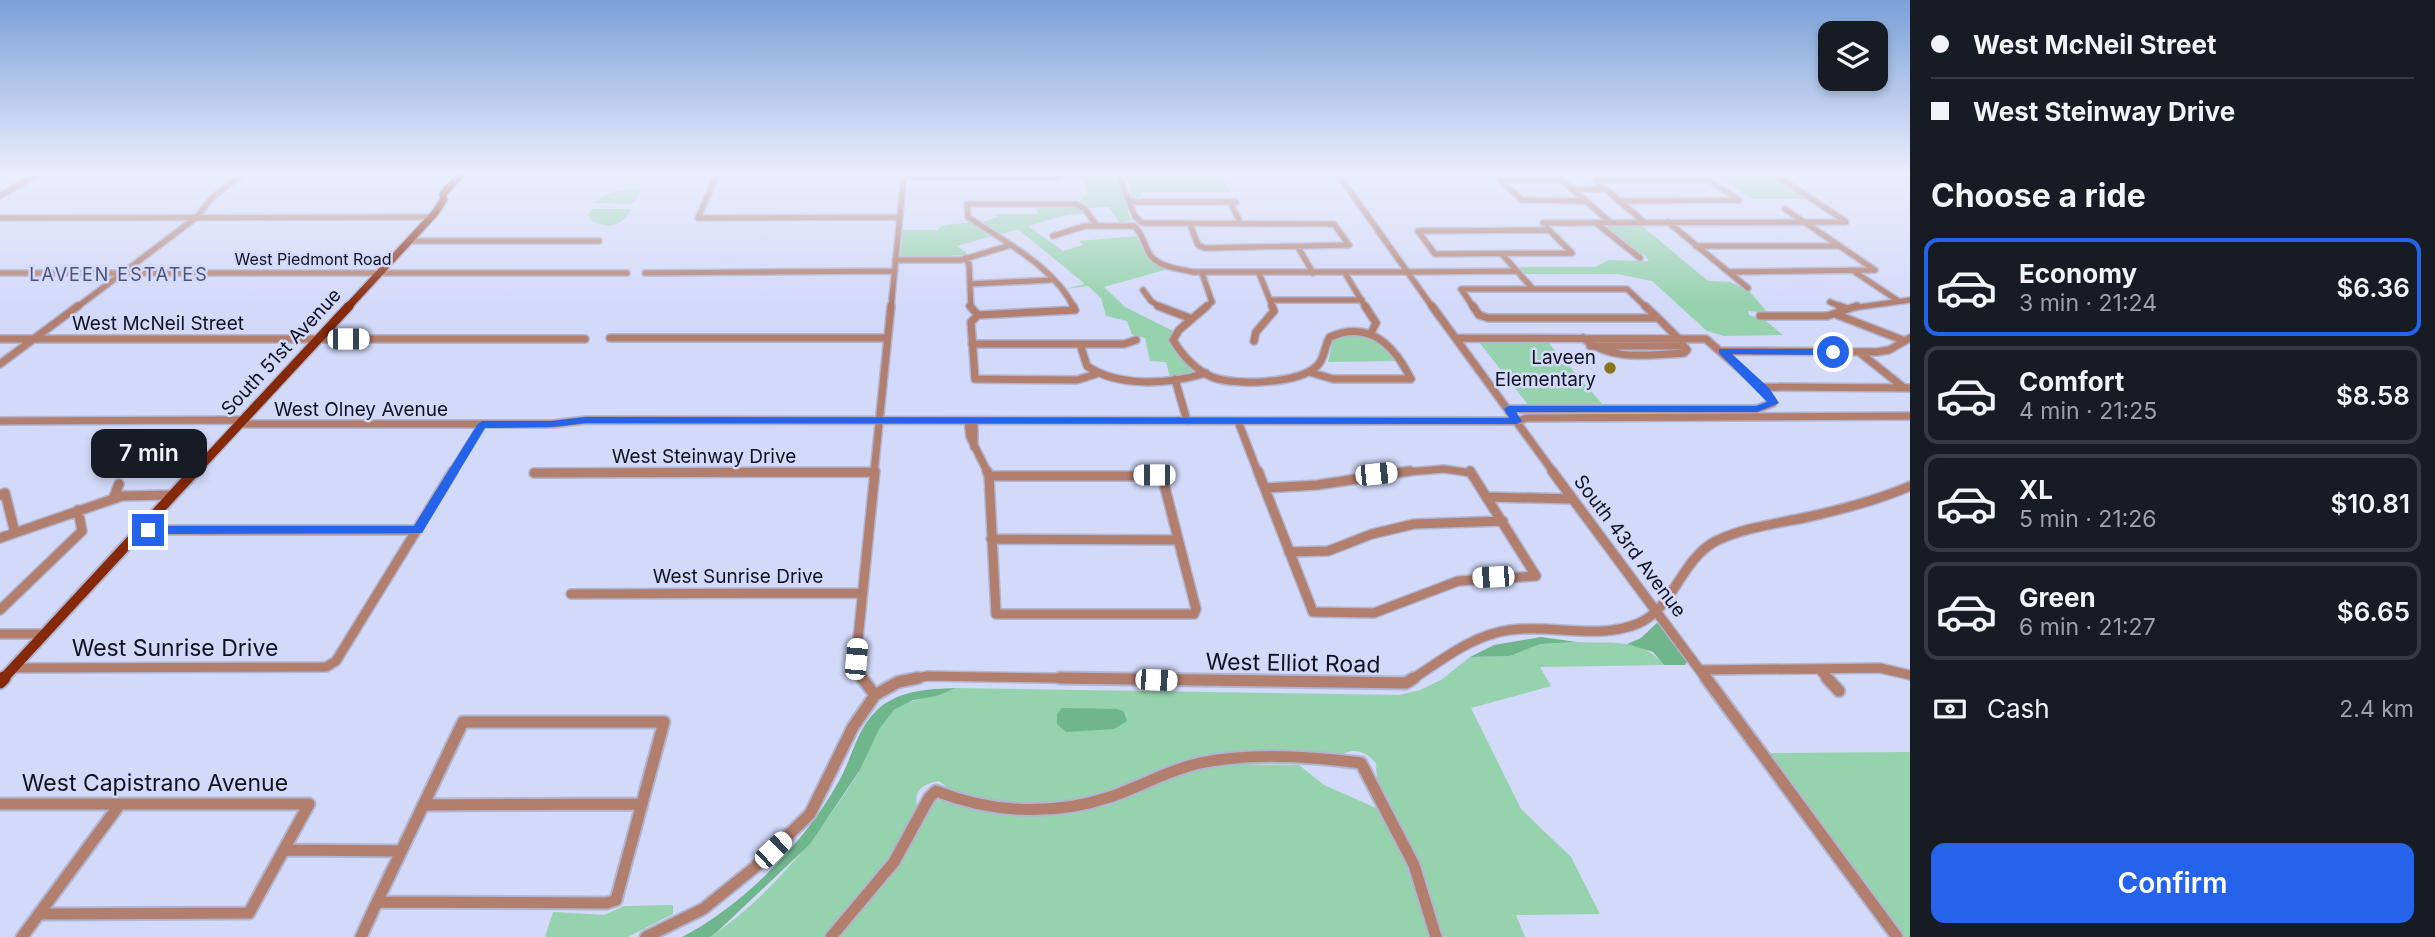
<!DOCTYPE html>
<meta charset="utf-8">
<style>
:root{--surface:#171b24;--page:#242831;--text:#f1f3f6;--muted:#9ea1a6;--line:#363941;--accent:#2563eb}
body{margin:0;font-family:Inter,sans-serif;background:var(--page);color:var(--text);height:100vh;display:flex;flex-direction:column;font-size:26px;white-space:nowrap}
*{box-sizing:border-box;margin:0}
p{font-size:23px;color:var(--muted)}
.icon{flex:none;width:38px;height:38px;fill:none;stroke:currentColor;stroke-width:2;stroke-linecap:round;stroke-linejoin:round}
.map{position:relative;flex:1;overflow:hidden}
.panel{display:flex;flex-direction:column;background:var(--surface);width:525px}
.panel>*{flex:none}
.top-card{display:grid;align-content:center;height:154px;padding:0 21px;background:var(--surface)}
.controls{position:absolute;left:1818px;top:21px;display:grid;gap:14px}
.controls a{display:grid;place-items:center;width:70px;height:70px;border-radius:14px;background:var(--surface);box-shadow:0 4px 10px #0003;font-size:35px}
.end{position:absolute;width:32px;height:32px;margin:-16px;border:9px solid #2563eb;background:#fff;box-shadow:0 0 0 4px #fff}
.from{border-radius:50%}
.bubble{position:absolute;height:49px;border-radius:14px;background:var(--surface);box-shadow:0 4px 10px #0003;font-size:23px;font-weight:600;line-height:49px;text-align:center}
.car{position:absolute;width:21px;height:42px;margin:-21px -10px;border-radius:9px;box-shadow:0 0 5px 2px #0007;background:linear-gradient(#fff 24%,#345 0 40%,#fff 0 76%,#345 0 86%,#fff 0)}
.top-card b{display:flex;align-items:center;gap:24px;height:66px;font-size:26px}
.top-card b+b{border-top:2px solid var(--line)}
.top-card i{width:18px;height:18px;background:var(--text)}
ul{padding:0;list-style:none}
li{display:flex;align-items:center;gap:21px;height:98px;margin:0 14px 10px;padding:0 7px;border:4px solid var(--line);border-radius:14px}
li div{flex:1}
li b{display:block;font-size:26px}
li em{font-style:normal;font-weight:600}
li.current{border-color:var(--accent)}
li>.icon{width:63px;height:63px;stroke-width:1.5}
h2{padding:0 21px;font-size:32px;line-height:84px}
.pay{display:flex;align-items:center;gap:18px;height:77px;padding:0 21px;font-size:26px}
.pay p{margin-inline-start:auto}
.cta{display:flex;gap:14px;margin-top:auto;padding:14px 21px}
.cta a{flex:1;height:80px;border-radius:14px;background:var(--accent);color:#fff;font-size:28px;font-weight:600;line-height:80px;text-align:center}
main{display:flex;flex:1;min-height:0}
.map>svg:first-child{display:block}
</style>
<main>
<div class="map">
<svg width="1910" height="937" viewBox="0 0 1910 937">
<rect width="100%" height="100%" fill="#d3d9f9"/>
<path fill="#96d2ad" d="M1066 174 1116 175 1131 220 1120 223 1109 207 1088 208 1078 203 1087 194 1084 180Z
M1126 174H1221L1231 192H1143L1136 201 1132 199Z
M1716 174H1769L1805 199H1752Z
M626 189H642L635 201 630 204 595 203 603 195Z
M1036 205 1074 206 1085 214 1067 215 1028 226 1063 251 1083 245 1079 241 1137 236 1145 255 1168 269 1104 287 1125 307 1173 331 1172 346 1199 374 1170 377 1166 362 1150 361 1145 338 1132 335 1127 321 1106 316 1101 298 1088 286 1065 289 1085 284 1018 229 999 235 980 223 998 217 994 214H1038Z
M592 209H627L631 210C620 227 611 229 592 221L588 215Z
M971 222 992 236 957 246 969 255 900 258 903 230H938L941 226Z
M1602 225H1641L1708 281 1730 282 1749 291 1768 313 1748 311 1749 315 1766 321 1783 335 1724 336 1707 331 1652 281 1617 274H1525L1519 267H1595L1609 260 1649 261 1645 255 1632 252Z
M1358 333 1386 343 1396 361 1328 362 1333 340Z
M1479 342H1548L1604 406H1529Z
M1577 642C1611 644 1641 637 1664 665L1540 667 1551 686 1471 708 1521 809 1571 857 1600 914 1516 915 1525 937H1441L1422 869 1377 779 1376 763C1366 751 1352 746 1338 757L1191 761 1107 792 1071 801 1040 804H1010L968 798 956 794 939 781C922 784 912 791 918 809 893 855 863 903 823 937H710C770 897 817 837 856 777 870 755 874 724 896 709 914 697 937 696 956 688L1399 695 1420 690 1441 680 1470 657 1510 656 1540 644Z
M1910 752V937H1903L1767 753Z
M1227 764 1299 765 1324 785 1383 811 1410 870 1430 937H838L903 857 934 802 938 800C975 807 1036 818 1072 809 1125 796 1173 772 1227 764Z
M673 905V914L628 937H545L553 912 604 915 624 906Z"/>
<path fill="#6fb68c" d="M1659 621 1687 662 1685 665H1664L1653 652 1627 644 1641 638Z
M1541 637 1577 642 1540 644 1510 656 1470 657 1494 645Z
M956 688 936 696 913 700 894 710 879 729 860 770 810 844 718 931 710 937H682C744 905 806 841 839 781 852 758 857 729 876 711 897 690 929 689 956 688Z
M1062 708 1118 709 1124 712 1127 721 1114 729 1066 732 1057 724V714Z"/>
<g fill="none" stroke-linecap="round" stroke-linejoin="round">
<defs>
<path id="minor-far3" d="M717 174 698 218 900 217
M1118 174 1135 216 1141 222
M1338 174 1433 308
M1555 174 1610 222
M1774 174 1845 221
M903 177H1056L1063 174
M1500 180 1522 200 1586 201
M1500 180H1561
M1595 180H1709L1739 200
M1595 180 1644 222
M1572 189H1604
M0 196 38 174
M1618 201 1738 200
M1130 202H1236
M1230 202 1241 224
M1785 209 1875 270
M0 218 431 217
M1668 222 1748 288
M1143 223 1334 224 1349 245 1205 248 1198 245 1190 224
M1543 223 1846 222
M1596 223 1640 258
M1134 226C1144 234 1143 246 1151 256 1159 267 1180 269 1193 272H1409
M1547 228 1572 253
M1549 230 1418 231 1435 254 1572 253
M1053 236 1085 226H1133
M409 241H599
M1696 246H1840
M1298 247 1313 273
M1502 254 1532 288
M965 258 969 264 971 308
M895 260H961L1011 245
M1406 272 1517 271
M1728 272 1875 270
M1855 272 1897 300
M0 273H627
M645 273 895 271
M1202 273 1212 302 1205 308
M1259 273 1273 308
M1345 273 1366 308
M970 284 1050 280
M1143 290 1151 301 1162 308
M1272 300H1362
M1830 302 1844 308
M76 308 197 217 212 198 242 174
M891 308 904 174
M1074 308C1055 267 1003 241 968 217L967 204H1076L1085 209 1096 225
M1474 308 1461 289H1627L1647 308
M1852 308 1910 300"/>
<path id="minor-far2" d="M970 306 978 315
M1158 306 1192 319
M1207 306 1179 330 1173 340C1182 355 1196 370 1212 377 1235 386 1298 384 1317 366 1325 359 1324 346 1330 337 1369 320 1394 345 1411 379H1333L1309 372
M1365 306 1376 323 1371 333
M1432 306 1554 473
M1473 306 1479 315 1488 318H1658
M1645 306 1658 318
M1839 306 1847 309
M1835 314 1905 341
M978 315 1075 310 1073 306
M978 315 971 322 975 379 1077 380 1096 374
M1760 316H1827L1857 306
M1658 318 1678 338
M610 338H887
M1457 338 1706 339 1765 391 1773 403 1757 409H1509
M1583 338C1612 362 1649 355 1684 353L1687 350 1684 346
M0 339H585
M1254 341 1256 332 1274 311 1272 306
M972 344H1124L1136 340
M1080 344 1087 366C1119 388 1170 384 1206 373
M1590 346H1684
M1723 351 1877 352 1889 350 1910 338
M1859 352 1903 387
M0 364 78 306
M1175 379 1187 421
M1761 387 1910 388
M0 421 241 420
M968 421 970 437 988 473
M974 421V447
M1238 421 1258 473
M238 424H552L586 420 1517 421 1527 418 1910 416
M452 473 482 425
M534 473 874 472
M874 473 891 306
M1394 473 1444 469 1471 473"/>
<path id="minor-far1" d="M987 471 989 476
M1258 471 1313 612 1374 613 1458 581 1536 576 1470 471
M1552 471 1707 680
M534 473 874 472
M989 476H1162L1196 609 1194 614H996Z
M1266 488 1317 485 1410 471
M0 495 5 493 15 533
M1488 497 1573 499
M113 499 119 484
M141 530H417
M0 538 122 496 173 495
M991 539 1178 540
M1289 552 1328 551 1372 534 1414 524 1503 521
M571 594 862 593
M0 610 82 531 78 510
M0 634H45
M13 668 326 667 336 661 453 471
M1819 669 1829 680
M1702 670 1880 668 1910 675
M863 680 856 659 875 471
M909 680 927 676 1179 680
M1411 680C1442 660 1472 635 1510 630 1551 624 1597 640 1637 624 1674 609 1680 560 1716 541 1743 528 1774 524 1803 518 1840 510 1876 501 1910 486"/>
<path id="minor" d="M862 678 875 695
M1060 678 1406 683 1414 678
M1706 678 1897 937
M1827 678 1839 691
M463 722H664L616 900 607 903 377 902Z
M0 804H309L249 913 39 914
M423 805 642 804
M284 850 401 851
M22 937 120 804
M361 937 377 902
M646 937 703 909 754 868 810 814 853 727 875 695 898 682 918 678
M831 937 894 862 929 798 936 791C991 813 1053 816 1110 797 1140 787 1168 770 1200 763 1252 752 1309 756 1361 763L1414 865 1436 937"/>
<path id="major-far3" d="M347 308 435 213 444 199 443 194 461 174"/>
<path id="major-far2" d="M194 473 349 306"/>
<path id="major-far1" d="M2 680 195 471"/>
<path id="major" d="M0 682 4 678"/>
</defs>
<use href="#minor-far3" stroke="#b0b5d2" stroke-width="8"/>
<use href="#minor-far2" stroke="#b0b5d2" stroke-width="10"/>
<use href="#minor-far1" stroke="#b0b5d2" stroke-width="12"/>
<use href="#minor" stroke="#b0b5d2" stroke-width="15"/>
<use href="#major-far3" stroke="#b0b5d2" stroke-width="10"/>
<use href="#major-far2" stroke="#b0b5d2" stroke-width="12"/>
<use href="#major-far1" stroke="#b0b5d2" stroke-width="14"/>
<use href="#major" stroke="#b0b5d2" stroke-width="17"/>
<use href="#minor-far3" stroke="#b27e6e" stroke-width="5"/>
<use href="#minor-far2" stroke="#b27e6e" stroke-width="7"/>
<use href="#minor-far1" stroke="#b27e6e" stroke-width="9"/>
<use href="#minor" stroke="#b27e6e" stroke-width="11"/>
<use href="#major-far3" stroke="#86290a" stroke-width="7"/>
<use href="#major-far2" stroke="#86290a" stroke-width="9"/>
<use href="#major-far1" stroke="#86290a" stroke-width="10"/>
<use href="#major" stroke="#86290a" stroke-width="13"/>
</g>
<linearGradient id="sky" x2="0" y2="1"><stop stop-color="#7ba0d8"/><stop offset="0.57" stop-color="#ebeefc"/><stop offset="1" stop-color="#ebeefc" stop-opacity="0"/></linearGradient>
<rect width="1910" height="305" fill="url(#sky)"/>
<path fill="#2563eb" d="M1719 349H1833L1837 352 1833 355 1732 354 1769 388 1779 403 1757 412H1516L1522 421 1517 424 586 423 552 427 485 428 422 533 148 534 142 530 148 526H414L477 425 482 421H552L586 417 1509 418 1504 409 1509 406H1756L1767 402 1719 353Z"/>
<circle fill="#887619" stroke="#d3d9f9" stroke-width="2.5" cx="1610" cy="368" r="7"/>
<g text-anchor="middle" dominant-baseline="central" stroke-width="5" stroke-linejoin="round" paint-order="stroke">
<g font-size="16" fill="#111321" stroke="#d3d9f9">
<text x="313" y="259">West Piedmont Road</text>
</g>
<g font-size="18" letter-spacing="2" fill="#4e5376" stroke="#d3d9f9">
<text x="119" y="274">LAVEEN ESTATES</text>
</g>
<g font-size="19" fill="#111321" stroke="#d3d9f9">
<text x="158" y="323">West McNeil Street</text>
<text transform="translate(281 352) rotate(-47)">South 51st Avenue</text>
<text x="361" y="409">West Olney Avenue</text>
<text x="704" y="456">West Steinway Drive</text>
<text transform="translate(1630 546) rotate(53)">South 43rd Avenue</text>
<text x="738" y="576">West Sunrise Drive</text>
</g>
<g font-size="19" fill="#111321" stroke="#d3d9f9" text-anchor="end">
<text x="1596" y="357">Laveen<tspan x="1596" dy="22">Elementary</tspan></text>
</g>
<g font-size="23" fill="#111321" stroke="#d3d9f9">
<text x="175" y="648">West Sunrise Drive</text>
<text transform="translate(1293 663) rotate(1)">West Elliot Road</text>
<text x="155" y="783">West Capistrano Avenue</text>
</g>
</g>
</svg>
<div class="controls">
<a><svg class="icon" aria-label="layers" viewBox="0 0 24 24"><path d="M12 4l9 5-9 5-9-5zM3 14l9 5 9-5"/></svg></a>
</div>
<i class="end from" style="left:1833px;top:352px"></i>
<i class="end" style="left:148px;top:530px"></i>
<div class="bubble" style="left:91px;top:429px;width:116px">7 min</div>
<i class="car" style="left:348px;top:339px;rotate:90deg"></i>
<i class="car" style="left:1376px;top:474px;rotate:84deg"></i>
<i class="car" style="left:1154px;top:475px;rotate:270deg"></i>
<i class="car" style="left:1493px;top:577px;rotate:267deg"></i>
<i class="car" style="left:856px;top:659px;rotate:5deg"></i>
<i class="car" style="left:1156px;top:680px;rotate:92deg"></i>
<i class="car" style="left:773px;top:850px;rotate:46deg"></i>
</div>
<section class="panel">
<div class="top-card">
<b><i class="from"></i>West McNeil Street</b>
<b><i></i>West Steinway Drive</b>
</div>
<h2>Choose a ride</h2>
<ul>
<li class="current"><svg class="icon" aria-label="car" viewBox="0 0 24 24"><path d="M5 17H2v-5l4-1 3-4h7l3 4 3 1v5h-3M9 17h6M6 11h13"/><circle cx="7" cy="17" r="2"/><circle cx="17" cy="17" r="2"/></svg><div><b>Economy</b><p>3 min · 21:24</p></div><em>$6.36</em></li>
<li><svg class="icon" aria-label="car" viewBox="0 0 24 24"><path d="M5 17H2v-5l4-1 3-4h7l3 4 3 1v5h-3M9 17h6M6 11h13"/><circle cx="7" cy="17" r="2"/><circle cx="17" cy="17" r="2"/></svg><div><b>Comfort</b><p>4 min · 21:25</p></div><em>$8.58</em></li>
<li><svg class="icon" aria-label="car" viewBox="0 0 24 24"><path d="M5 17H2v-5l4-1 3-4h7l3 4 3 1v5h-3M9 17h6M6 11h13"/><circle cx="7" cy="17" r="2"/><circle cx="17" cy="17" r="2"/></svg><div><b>XL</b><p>5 min · 21:26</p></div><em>$10.81</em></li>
<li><svg class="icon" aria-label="car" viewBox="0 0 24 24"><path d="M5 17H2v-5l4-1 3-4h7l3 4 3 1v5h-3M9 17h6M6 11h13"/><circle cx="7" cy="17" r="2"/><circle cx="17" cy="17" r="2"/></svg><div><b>Green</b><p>6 min · 21:27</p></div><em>$6.65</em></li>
</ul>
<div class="pay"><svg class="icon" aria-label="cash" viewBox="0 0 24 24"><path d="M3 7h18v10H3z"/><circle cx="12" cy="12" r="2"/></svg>Cash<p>2.4 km</p></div>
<div class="cta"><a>Confirm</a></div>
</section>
</main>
